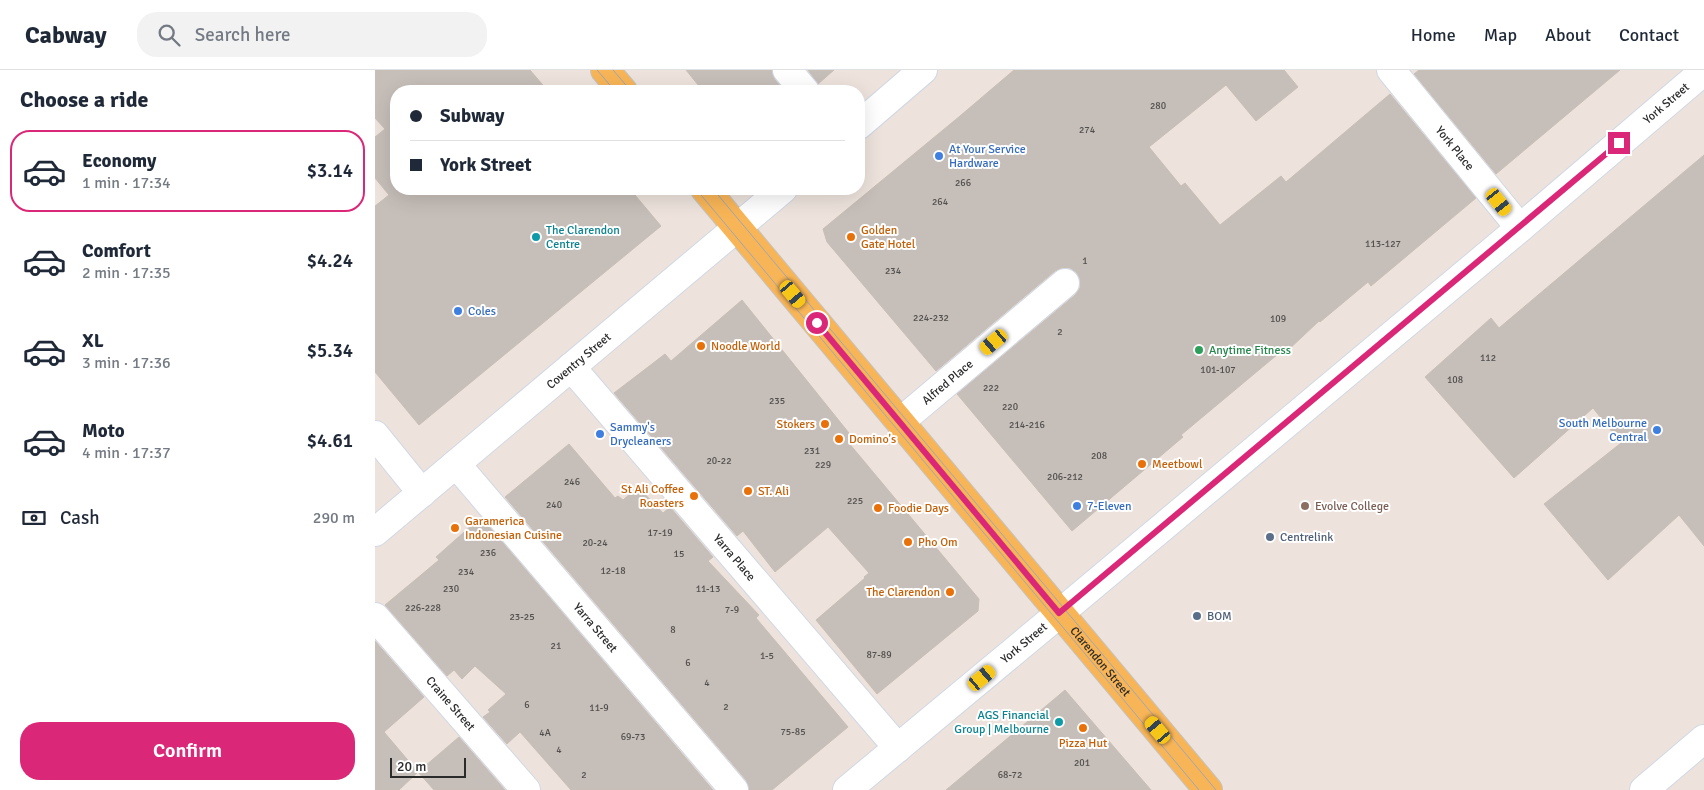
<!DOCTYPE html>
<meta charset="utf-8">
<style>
:root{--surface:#fff;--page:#f2f2f3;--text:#1f2937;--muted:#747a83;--line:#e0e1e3;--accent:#db2777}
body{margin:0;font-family:Signika,sans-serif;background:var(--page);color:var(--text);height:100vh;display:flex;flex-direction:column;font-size:19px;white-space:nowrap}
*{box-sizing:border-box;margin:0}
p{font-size:16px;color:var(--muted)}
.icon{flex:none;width:28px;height:28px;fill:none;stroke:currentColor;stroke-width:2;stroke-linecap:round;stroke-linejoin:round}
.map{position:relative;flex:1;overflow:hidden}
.drawer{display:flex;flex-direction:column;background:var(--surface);width:375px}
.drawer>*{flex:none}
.top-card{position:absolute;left:15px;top:15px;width:475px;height:110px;border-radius:20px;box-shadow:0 5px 20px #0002;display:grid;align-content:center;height:110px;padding:0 20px;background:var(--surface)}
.scale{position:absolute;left:15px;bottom:12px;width:76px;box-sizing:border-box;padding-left:5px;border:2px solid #2b2b2b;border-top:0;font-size:14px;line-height:18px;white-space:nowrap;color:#2b2b2b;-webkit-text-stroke:4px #fff;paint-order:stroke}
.end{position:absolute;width:22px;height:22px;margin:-11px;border:6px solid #db2777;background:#fff;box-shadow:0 0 0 2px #fff}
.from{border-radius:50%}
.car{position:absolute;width:15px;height:30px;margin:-15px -8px;border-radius:6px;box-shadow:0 0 4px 1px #0007;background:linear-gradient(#f5c518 24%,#345 0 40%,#f5c518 0 76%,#345 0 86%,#f5c518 0)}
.top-card b{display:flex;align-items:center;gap:18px;height:48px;font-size:19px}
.top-card b+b{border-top:1px solid var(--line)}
.top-card i{width:12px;height:12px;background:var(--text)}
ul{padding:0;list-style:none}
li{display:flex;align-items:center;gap:15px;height:82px;margin:0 10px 8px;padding:0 10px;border:2px solid transparent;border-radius:20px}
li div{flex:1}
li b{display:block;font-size:19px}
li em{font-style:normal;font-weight:600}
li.active{border-color:var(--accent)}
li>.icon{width:45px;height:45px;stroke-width:1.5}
h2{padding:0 20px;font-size:22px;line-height:60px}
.pay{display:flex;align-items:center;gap:12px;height:55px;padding:0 20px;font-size:19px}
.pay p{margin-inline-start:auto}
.button{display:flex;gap:10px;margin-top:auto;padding:10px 20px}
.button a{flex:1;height:58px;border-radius:20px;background:var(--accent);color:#fff;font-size:20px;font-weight:600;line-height:58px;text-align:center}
header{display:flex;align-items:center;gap:30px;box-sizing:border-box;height:70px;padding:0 25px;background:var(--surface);border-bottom:1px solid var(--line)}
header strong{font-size:24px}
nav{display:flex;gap:28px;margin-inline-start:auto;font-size:18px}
.search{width:350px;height:45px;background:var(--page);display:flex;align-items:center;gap:12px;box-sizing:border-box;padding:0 18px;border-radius:20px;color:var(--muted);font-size:19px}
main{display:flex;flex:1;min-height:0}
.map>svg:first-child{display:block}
</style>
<header>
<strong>Cabway</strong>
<div class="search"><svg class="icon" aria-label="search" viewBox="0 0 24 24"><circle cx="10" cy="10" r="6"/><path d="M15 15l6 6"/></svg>Search here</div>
<nav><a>Home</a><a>Map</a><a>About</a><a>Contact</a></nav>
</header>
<main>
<section class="drawer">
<h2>Choose a ride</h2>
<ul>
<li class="active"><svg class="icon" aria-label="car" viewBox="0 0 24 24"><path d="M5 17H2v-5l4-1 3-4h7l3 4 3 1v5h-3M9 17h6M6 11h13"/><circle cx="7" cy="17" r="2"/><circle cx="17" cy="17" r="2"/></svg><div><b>Economy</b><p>1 min · 17:34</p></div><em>$3.14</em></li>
<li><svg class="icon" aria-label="car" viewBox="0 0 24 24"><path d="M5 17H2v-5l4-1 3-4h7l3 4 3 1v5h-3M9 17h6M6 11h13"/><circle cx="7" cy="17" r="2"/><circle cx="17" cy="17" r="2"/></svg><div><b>Comfort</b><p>2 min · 17:35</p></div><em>$4.24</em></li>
<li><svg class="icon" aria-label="car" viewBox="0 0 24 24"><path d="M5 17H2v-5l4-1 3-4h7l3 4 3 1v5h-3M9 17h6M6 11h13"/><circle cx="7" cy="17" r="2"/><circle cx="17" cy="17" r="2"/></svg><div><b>XL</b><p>3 min · 17:36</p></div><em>$5.34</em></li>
<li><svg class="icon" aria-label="car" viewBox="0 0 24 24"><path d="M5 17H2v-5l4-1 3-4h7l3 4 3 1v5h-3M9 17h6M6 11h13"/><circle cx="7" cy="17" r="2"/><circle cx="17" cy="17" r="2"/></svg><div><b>Moto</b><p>4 min · 17:37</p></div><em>$4.61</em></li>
</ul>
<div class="pay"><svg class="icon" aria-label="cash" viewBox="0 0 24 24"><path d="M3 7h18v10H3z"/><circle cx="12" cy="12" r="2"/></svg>Cash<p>290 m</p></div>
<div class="button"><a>Confirm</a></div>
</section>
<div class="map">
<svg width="1329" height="720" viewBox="0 0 1329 720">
<rect width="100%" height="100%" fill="#ede3dc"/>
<path fill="#c6beb8" stroke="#c9bfb6" d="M0 0H155L173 21H21V119H255L286 156 44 355 0 302V136L14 125 0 108V67L10 59 0 48Z
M311 0H397L400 10 410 21H328Z
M433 0H459L443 14Z
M639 0H909L923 17 881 51 851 15 774 77 806 116 810 113 845 155 906 106 911 112 1015 24 1101 128 996 216 993 212 945 252 944 251 911 282 909 279 806 365 808 367 697 461 582 324 700 225 705 218V210L702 203 695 198H687L680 201 561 301 452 172 448 159 585 46Z
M1044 0H1245L1121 104 1039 4Z
M1329 85V476L1304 445 1233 510 1169 434 1246 373 1218 338 1139 408 1050 307 1116 248 1124 258Z
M367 230 478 368 473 372 604 529 603 541 502 624 441 550 490 508 489 507 494 503 453 457 400 502 368 461 362 466 239 323 290 284 296 291Z
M194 374 240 428 243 426 248 430 263 417 288 443 295 437 338 487 333 491 384 545 381 548 473 657 397 720H374L371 710 130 427Z
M106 447 338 720H196L145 662 132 674 108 647 115 642 113 640 131 624 100 596 87 609 79 600 72 606 10 535 64 490 61 487Z
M0 571 49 627 9 662 43 702 24 720H0Z
M690 620 776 720H571Z
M84 667 130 720H59L43 702Z"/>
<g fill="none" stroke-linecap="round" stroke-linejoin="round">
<defs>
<g id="street">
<path d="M412 0 430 21"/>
<path id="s1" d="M1016 0 1145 158"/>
<path d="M484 55 548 0"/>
<path id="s2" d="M196 297 523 678"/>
<path id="s3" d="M525 352 690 213"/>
<path d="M0 365 47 423"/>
<path id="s4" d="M81 394 359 720"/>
<path id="s5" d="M0 462 408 119"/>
<path id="s6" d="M0 547 151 720"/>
<path id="s7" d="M472 720 685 543"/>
<path d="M1269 720 1329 669"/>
</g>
<g id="secondary">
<path id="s8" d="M685 543 1145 158 1329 1"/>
</g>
<g id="primary">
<path d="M230 0 248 21"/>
<path id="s9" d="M330 119 833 720"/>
</g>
</defs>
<use href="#street" stroke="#d1d8e4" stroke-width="30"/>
<use href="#secondary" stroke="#d1d8e4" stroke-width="30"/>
<use href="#primary" stroke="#c4c4c4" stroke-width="30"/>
<use href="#street" stroke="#fff" stroke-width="28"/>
<use href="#secondary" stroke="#fff" stroke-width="28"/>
<use href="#primary" stroke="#f8b557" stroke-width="28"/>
<path stroke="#9fa6b6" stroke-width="1" d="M222 0 240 21
M238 0 256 21
M321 119 824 720
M338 119 841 720"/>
</g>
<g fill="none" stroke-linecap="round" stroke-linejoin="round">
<path stroke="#db2777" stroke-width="6" d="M442 253 684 543 1244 73"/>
</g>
<g fill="#3f7fe0" stroke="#fff" stroke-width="2">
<circle cx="564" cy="86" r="5"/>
<circle cx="83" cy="241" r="5"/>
<circle cx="1282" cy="360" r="5"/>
<circle cx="225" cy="364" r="5"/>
<circle cx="702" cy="436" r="5"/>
</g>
<g fill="#0f9aa8" stroke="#fff" stroke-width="2">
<circle cx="161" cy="167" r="5"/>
<circle cx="684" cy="652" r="5"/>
</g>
<g fill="#e8710a" stroke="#fff" stroke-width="2">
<circle cx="476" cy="167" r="5"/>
<circle cx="326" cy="276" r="5"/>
<circle cx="450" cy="354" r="5"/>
<circle cx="464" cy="369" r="5"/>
<circle cx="767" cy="394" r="5"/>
<circle cx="373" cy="421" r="5"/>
<circle cx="319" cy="426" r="5"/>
<circle cx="503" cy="438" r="5"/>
<circle cx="80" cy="458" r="5"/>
<circle cx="533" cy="472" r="5"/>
<circle cx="575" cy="522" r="5"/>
<circle cx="708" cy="658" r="5"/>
</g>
<circle fill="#2e9e5b" stroke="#fff" stroke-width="2" cx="824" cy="280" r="5"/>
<circle fill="#8d6e63" stroke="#fff" stroke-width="2" cx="930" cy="436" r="5"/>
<g fill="#5c6f8a" stroke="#fff" stroke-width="2">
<circle cx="895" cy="467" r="5"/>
<circle cx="822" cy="546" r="5"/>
</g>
<g text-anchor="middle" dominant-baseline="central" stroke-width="4" stroke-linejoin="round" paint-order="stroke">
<g font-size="10" fill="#52504e">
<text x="783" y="36">280</text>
<text x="712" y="60">274</text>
<text x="588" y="113">266</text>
<text x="565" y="132">264</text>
<text x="1008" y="174">113-127</text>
<text x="710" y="191">1</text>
<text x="518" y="201">234</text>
<text x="556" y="248">224-232</text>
<text x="903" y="249">109</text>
<text x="685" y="262">2</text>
<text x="1113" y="288">112</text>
<text x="843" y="300">101-107</text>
<text x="1080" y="310">108</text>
<text x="616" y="318">222</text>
<text x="402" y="331">235</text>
<text x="635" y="337">220</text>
<text x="652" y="355">214-216</text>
<text x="437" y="381">231</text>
<text x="724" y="386">208</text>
<text x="344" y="391">20-22</text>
<text x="448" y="395">229</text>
<text x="690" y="407">206-212</text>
<text x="197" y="412">246</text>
<text x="480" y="431">225</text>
<text x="179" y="435">240</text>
<text x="285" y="463">17-19</text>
<text x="220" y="473">20-24</text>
<text x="113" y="483">236</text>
<text x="304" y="484">15</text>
<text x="238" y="501">12-18</text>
<text x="91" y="502">234</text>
<text x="76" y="519">230</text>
<text x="333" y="519">11-13</text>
<text x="48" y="538">226-228</text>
<text x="357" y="540">7-9</text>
<text x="147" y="547">23-25</text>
<text x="298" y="560">8</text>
<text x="181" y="576">21</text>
<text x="504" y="585">87-89</text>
<text x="392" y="586">1-5</text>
<text x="313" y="593">6</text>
<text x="332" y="613">4</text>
<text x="152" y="635">6</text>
<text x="351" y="637">2</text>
<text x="224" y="638">11-9</text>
<text x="418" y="662">75-85</text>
<text x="170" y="663">4A</text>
<text x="258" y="667">69-73</text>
<text x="184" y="680">4</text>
<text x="707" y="693">201</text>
<text x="209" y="705">2</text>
<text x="635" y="705">68-72</text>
</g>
<g font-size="12" fill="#2b2b2b" stroke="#fff">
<text stroke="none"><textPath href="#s8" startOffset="792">York Street</textPath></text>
<text stroke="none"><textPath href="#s1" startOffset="101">York Place</textPath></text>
<text stroke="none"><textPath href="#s5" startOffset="266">Coventry Street</textPath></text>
<text stroke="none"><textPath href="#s3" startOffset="62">Alfred Place</textPath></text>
<text stroke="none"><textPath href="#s2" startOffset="251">Yarra Place</textPath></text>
<text stroke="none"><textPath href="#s4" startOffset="215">Yarra Street</textPath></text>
<text stroke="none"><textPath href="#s7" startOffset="230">York Street</textPath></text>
<text stroke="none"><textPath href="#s9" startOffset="616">Clarendon Street</textPath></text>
<text stroke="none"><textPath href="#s6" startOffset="115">Craine Street</textPath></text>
</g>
<g font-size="12" fill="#366cbe" stroke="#fff" text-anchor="start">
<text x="574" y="79">At Your Service<tspan x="574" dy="14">Hardware</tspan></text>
<text x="93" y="241">Coles</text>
<text x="1272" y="353" text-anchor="end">South Melbourne<tspan x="1272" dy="14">Central</tspan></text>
<text x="235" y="357">Sammy's<tspan x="235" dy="14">Drycleaners</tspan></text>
<text x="712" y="436">7-Eleven</text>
</g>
<g font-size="12" fill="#0d838f" stroke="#fff" text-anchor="start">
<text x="171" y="160">The Clarendon<tspan x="171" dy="14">Centre</tspan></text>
<text x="674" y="645" text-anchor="end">AGS Financial<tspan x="674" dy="14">Group | Melbourne</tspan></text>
</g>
<g font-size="12" fill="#c56008" stroke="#fff" text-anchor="start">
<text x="486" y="160">Golden<tspan x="486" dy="14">Gate Hotel</tspan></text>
<text x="336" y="276">Noodle World</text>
<text x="440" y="354" text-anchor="end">Stokers</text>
<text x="474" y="369">Domino's</text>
<text x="777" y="394">Meetbowl</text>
<text x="309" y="419" text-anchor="end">St Ali Coffee<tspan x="309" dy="14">Roasters</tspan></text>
<text x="383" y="421">ST. Ali</text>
<text x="513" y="438">Foodie Days</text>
<text x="90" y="451">Garamerica<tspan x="90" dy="14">Indonesian Cuisine</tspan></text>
<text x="543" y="472">Pho Om</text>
<text x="565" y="522" text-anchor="end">The Clarendon</text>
<text x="708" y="673" text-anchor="middle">Pizza Hut</text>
</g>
<g font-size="12" fill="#27864d" stroke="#fff" text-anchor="start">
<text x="834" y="280">Anytime Fitness</text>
</g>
<g font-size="12" fill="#785e54" stroke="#fff" text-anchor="start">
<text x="940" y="436">Evolve College</text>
</g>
<g font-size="12" fill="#4e5e75" stroke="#fff" text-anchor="start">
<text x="905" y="467">Centrelink</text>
<text x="832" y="546">BOM</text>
</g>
</g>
</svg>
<div class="scale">20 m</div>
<i class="end from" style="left:442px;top:253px"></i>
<i class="end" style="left:1244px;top:73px"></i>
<i class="car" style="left:1124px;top:132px;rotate:141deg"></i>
<i class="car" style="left:418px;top:224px;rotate:140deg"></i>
<i class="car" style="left:619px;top:272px;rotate:230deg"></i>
<i class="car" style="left:607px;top:608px;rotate:50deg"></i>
<i class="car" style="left:783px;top:660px;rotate:320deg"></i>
<div class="top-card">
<b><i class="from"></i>Subway</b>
<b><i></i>York Street</b>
</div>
</div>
</main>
